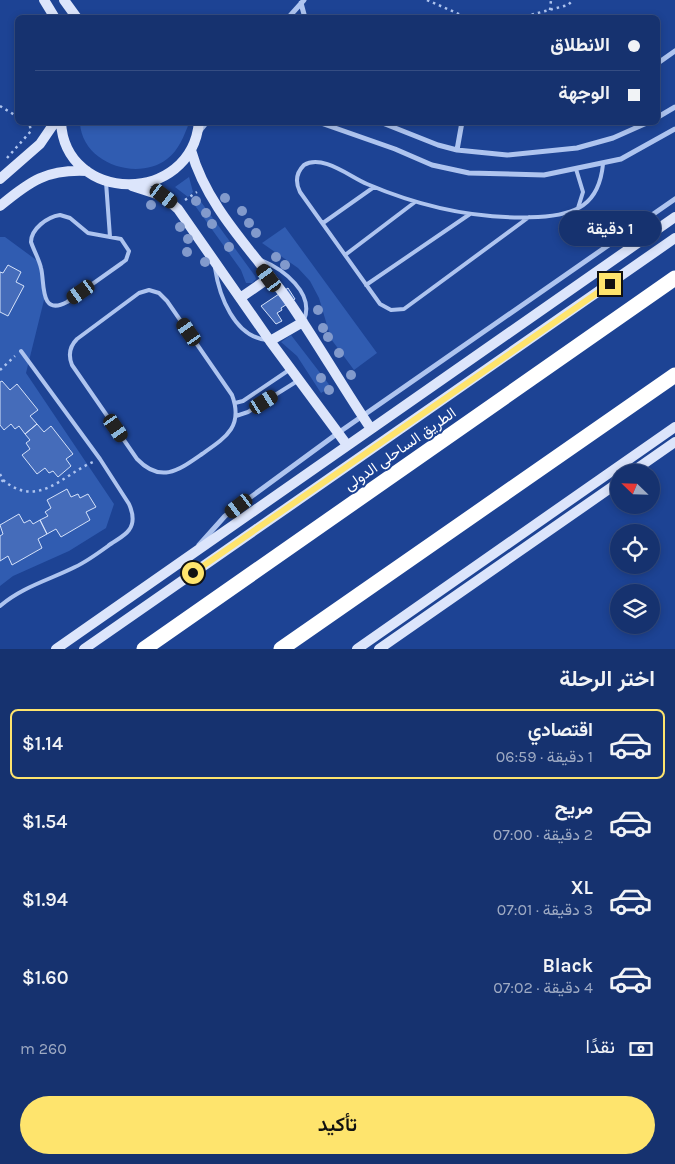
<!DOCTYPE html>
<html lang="ar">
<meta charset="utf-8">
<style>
:root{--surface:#16326f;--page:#233e77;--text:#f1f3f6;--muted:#9eaac3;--line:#354d82;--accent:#fee46d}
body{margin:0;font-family:Karla,Vazirmatn,sans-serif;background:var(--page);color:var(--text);direction:rtl;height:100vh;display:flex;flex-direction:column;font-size:19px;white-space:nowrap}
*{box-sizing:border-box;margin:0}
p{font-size:16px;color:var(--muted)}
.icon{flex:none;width:28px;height:28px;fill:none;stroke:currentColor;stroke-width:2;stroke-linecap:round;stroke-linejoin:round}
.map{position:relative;height:649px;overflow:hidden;direction:ltr}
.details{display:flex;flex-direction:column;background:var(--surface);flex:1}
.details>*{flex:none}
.top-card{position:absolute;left:15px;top:15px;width:645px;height:110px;border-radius:8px;box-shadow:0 2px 8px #0003,0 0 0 1px var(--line);direction:rtl;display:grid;align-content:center;height:110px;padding:0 20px;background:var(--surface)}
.needle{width:32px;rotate:293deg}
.fabs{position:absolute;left:610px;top:464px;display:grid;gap:10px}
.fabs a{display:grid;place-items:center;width:50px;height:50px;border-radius:50%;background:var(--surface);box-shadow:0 2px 8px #0003,0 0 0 1px var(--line);font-size:25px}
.end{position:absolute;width:22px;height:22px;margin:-11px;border:6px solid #fee46d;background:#111;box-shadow:0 0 0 2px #111}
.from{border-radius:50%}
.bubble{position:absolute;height:35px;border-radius:18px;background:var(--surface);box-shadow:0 2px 8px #0003,0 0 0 1px var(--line);font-size:16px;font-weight:600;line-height:35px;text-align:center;direction:rtl}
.car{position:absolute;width:15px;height:30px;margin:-15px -8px;border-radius:6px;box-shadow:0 0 4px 1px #0007;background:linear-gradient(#222 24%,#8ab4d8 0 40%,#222 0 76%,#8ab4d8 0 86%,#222 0)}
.top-card b{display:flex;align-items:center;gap:18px;height:48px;font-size:19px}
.top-card b+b{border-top:1px solid var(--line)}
.top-card i{width:12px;height:12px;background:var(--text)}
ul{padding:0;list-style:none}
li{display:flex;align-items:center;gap:15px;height:70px;margin:0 10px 8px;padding:0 10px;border:2px solid transparent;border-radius:8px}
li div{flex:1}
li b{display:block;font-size:19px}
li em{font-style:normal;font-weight:600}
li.on{border-color:var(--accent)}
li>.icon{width:45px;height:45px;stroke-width:1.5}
h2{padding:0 20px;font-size:22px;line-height:60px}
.pay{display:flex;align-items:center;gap:12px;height:55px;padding:0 20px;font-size:19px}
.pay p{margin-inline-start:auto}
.cta{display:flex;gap:10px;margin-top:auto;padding:10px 20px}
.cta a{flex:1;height:58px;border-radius:30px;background:var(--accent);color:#111;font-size:20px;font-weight:600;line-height:58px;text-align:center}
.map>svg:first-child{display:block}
</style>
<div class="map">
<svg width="675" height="649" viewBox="0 0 675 649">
<rect width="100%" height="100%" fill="#1d4394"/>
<path fill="#305cb1" d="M80 123V122L189 123C184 136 179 150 167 159 137 182 82 163 80 123Z
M189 177 193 192 188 197 175 187Z
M196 195 255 276 256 279 252 283H246L241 270 191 200Z
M285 227 377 353 354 370 331 339 319 298 310 281 298 268 262 243Z
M0 237H5L39 262 45 296 26 373 114 504 106 528 69 551 13 576 0 586Z
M291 335 331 387 321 393 297 356 281 342Z"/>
<path fill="#456cba" stroke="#d5e2fa" d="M8 265 21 272 16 282 24 286 8 316 0 312V272L3 273Z
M288 288 295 299 281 308 282 310 277 313 282 321 276 324 261 306Z
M2 381 10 390 17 384 38 410 30 416 37 424 25 434 19 426 15 429 11 424 4 430 0 425V382Z
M37 424 44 432 51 426 73 454 66 459 71 466 58 477 53 471 49 473 45 468 37 474 22 455 30 449 26 443 30 440 25 434Z
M67 489 71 497 78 494 80 498 88 494 96 507 86 512 90 520 61 537 56 529 47 534 40 520 48 516 45 512 51 508 47 500Z
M19 514 24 523 30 520 33 524 40 520 47 534 38 539 42 548 12 565 8 556 0 561V536L3 534 0 525Z"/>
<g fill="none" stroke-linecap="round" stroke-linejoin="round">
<path stroke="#aec4ef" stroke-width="2.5" stroke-dasharray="2.5 4" stroke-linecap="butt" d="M427 0 468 18
M550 10 551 0
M519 18 568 5 573 0
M0 106 18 117
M7 158 31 131 29 122
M185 200 197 192
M0 370 15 356
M0 474 3 480 0 484
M3 480C38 509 61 476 93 462"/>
<path stroke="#aec4ef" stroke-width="4" d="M576 169 583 192 578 208
M106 182 110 237
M60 215 70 218 88 233 121 239 129 251 126 260 122 263 67 302C39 317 45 282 41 268 39 259 34 251 31 242 31 229 47 217 60 215Z
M529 217 404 309 391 310 380 304 300 192C295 182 296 173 304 165 322 154 349 176 367 184 421 207 479 220 538 217 576 215 599 205 603 164
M323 223 374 187
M345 255 415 202
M261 260C283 269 315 293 304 320
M215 268C219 295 234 337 267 340
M366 285 470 214
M149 290 159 293 167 301 232 395C244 427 225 438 202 454 179 470 161 484 137 459L72 365C68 355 69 347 77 339L139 293Z
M235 403 243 401 289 370
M236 416 248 412 299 380
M0 606C22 587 49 580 75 567 86 562 97 554 108 546 114 541 124 537 129 530 135 522 133 513 129 504L100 459 21 351"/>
<path stroke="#aec4ef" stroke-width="5" d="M301 3 305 18
M288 18 304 0
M658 63 675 51
M658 117 675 107
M318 122 395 149 432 165 469 173 544 175 621 159 675 129
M380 122 438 145 457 150 507 155 577 148 613 138 649 122
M199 132 207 122
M457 150 462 122
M199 545 225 516 338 433 675 199"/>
<path stroke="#dce5fb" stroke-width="10" d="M44 0 55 18
M64 0 77 18
M61 122C65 204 191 206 199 122
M191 150C207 208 253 251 288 300 317 342 342 386 371 429
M0 179 40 144 55 122
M132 186 163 196 178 209 270 341 347 445
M0 206C30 181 47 169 87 171
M240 298 269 278
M270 341 303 322
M632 472 675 442
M56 649 675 217
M84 649 675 238
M357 649 675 427
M379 649 619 482"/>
<path stroke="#fff" stroke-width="15" d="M144 649 675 278
M281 649 675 375"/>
</g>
<g fill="#829acc">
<circle cx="225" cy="198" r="5"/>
<circle cx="196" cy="201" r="5"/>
<circle cx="151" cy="205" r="5"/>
<circle cx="242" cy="211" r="5"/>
<circle cx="206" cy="213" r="5"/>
<circle cx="249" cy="223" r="5"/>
<circle cx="212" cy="224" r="5"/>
<circle cx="180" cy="227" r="5"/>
<circle cx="256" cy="233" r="5"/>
<circle cx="188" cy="239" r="5"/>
<circle cx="229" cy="247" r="5"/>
<circle cx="187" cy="252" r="5"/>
<circle cx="276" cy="257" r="5"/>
<circle cx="205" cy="262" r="5"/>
<circle cx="285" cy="265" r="5"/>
<circle cx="318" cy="310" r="5"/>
<circle cx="323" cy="328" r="5"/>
<circle cx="328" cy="337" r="5"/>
<circle cx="339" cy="353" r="5"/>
<circle cx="351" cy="375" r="5"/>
<circle cx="321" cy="378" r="5"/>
<circle cx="329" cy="390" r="5"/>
</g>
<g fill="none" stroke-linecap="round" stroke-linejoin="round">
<path stroke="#fee46d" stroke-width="6" d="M193 573 610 284"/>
</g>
<g text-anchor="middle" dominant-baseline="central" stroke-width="4" stroke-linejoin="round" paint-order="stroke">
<g font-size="15" fill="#fff" stroke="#1d4394">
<text transform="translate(400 449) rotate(-35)">الطريق الساحلى الدولى</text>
</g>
</g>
</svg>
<div class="fabs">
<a><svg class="needle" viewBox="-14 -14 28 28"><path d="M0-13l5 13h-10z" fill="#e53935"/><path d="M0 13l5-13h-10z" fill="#9eaac3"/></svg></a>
<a><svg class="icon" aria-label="locate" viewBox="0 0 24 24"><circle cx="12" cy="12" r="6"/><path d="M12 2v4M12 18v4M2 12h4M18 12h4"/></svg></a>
<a><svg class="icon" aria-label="layers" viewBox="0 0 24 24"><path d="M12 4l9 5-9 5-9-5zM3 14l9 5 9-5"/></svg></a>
</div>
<i class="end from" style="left:193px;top:573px"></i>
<i class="end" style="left:610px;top:284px"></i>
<div class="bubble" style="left:559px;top:211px;width:102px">1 دقيقة</div>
<i class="car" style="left:164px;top:196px;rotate:127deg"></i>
<i class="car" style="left:269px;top:278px;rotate:324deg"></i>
<i class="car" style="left:81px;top:292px;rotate:235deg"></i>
<i class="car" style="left:189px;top:332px;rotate:325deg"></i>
<i class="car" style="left:264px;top:402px;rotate:58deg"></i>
<i class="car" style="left:116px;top:428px;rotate:145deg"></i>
<i class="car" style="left:239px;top:506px;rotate:233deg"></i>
<div class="top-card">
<b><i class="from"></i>الانطلاق</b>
<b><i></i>الوجهة</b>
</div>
</div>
<section class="details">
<h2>اختر الرحلة</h2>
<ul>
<li class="on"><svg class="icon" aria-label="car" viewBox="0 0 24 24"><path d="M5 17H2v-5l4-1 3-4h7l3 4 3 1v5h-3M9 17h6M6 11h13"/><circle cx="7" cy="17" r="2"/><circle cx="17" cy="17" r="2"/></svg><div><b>اقتصادي</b><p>1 دقيقة · 06:59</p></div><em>$1.14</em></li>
<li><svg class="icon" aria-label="car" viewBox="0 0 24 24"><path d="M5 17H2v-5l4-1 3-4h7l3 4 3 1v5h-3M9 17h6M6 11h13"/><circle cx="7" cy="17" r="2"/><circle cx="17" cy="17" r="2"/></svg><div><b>مريح</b><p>2 دقيقة · 07:00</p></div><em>$1.54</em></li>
<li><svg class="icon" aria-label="car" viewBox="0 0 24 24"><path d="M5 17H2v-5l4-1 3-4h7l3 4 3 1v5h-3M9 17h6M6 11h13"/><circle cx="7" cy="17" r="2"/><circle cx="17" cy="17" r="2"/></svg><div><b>XL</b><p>3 دقيقة · 07:01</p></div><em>$1.94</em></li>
<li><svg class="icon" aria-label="car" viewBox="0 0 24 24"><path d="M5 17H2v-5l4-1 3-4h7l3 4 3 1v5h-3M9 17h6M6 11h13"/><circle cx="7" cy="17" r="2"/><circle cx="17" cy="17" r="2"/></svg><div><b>Black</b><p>4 دقيقة · 07:02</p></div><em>$1.60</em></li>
</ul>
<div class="pay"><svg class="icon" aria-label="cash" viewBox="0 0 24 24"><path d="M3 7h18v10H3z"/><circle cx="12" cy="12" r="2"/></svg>نقدًا<p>260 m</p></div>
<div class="cta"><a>تأكيد</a></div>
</section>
